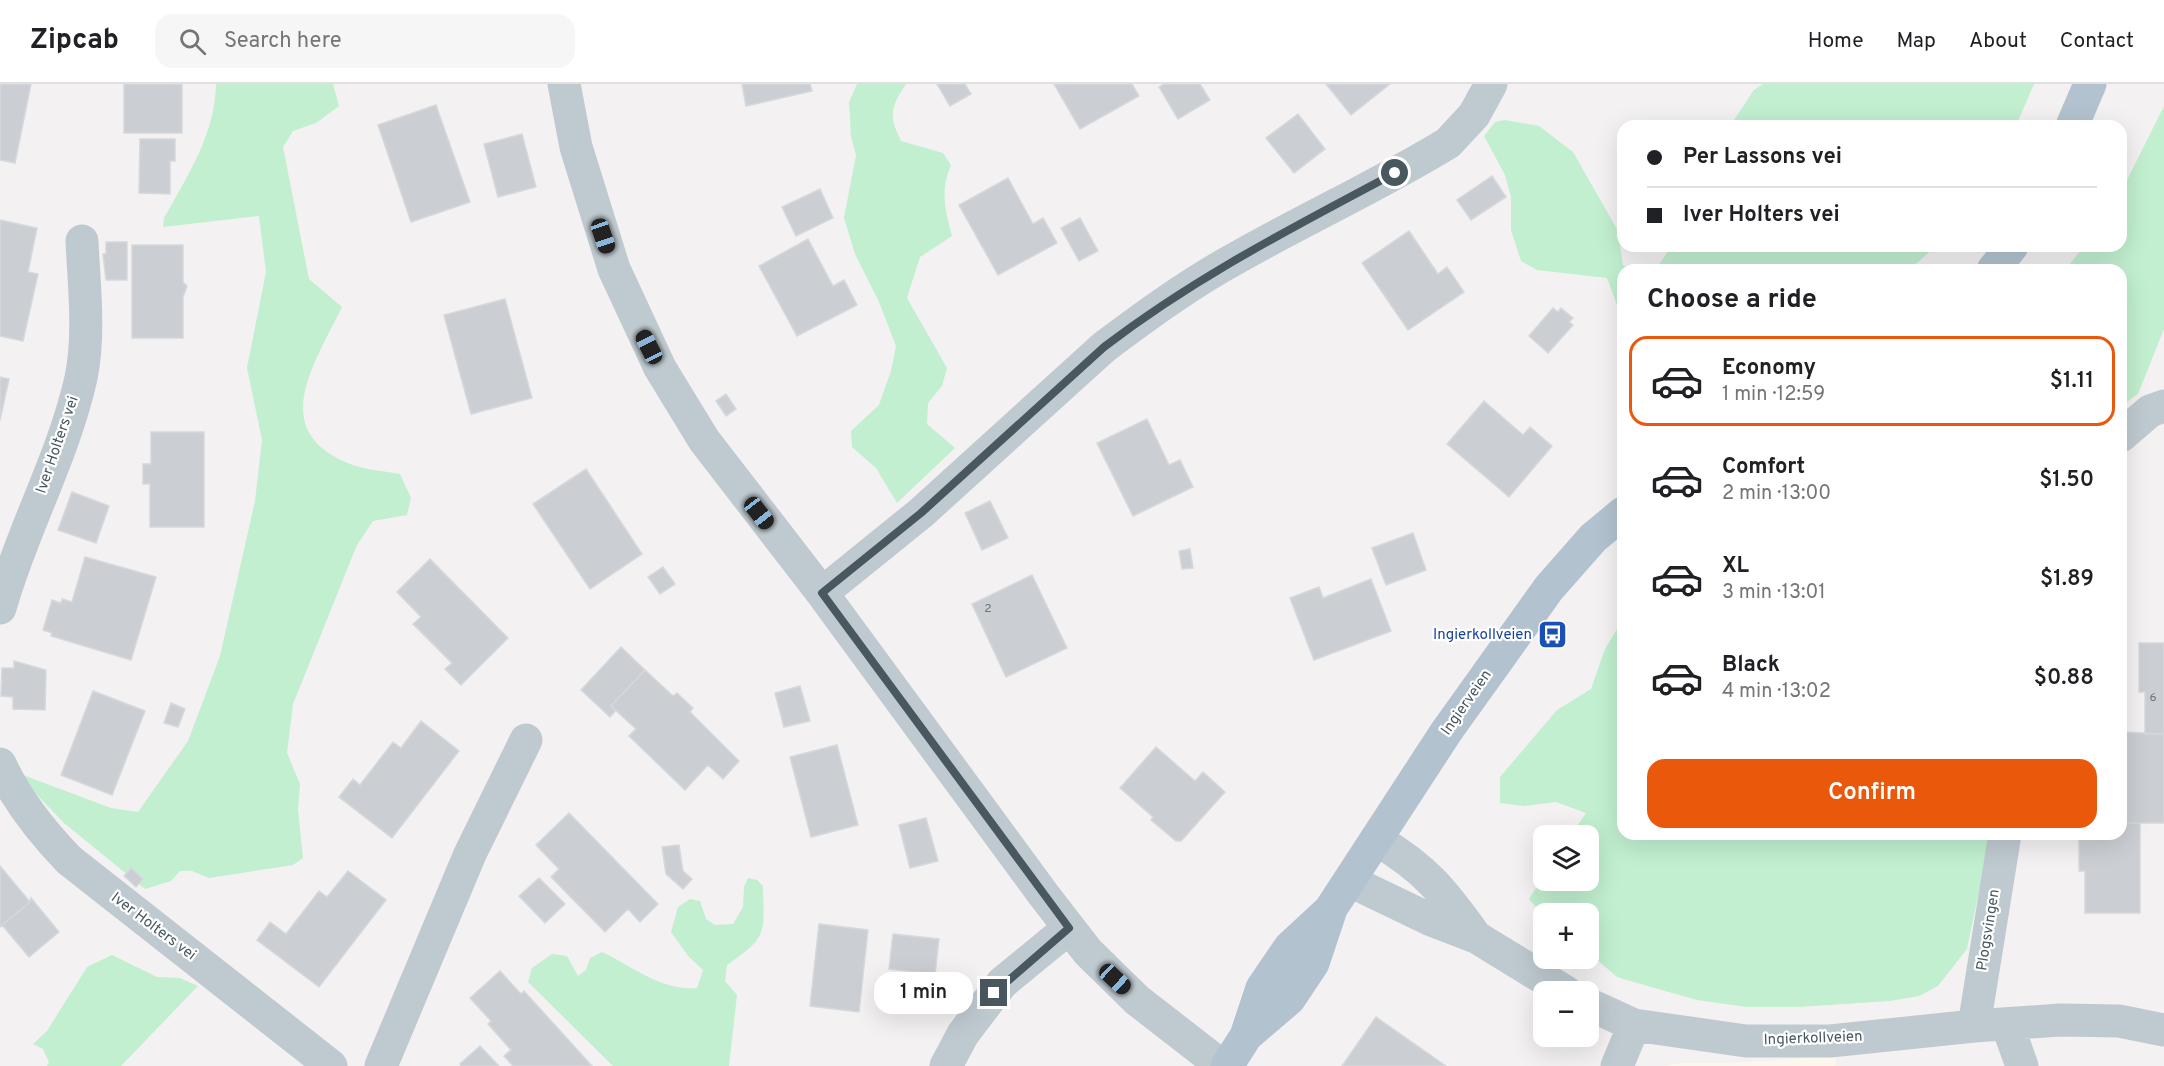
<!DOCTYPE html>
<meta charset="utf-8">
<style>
:root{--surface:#fff;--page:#f6f6f6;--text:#202124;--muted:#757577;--line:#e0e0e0;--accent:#ea580c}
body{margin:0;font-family:Overpass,sans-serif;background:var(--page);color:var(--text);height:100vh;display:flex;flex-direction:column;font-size:22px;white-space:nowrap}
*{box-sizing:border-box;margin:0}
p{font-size:20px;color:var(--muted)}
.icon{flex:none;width:33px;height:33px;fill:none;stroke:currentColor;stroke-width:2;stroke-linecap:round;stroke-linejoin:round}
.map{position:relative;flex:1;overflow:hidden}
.sheet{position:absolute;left:1617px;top:180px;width:510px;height:576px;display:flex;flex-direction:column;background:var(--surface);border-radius:18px;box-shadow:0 6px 24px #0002}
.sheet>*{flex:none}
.top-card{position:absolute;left:1617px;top:36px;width:510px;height:132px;border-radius:18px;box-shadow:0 6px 24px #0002;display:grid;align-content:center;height:132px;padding:0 30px;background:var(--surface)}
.fabs{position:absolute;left:1533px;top:741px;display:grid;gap:12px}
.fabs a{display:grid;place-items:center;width:66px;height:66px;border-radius:12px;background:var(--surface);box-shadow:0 6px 24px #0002;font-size:30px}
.end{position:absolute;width:27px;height:27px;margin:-14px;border:8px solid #49575f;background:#fff;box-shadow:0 0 0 3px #fff}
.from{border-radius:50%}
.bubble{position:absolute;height:42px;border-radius:18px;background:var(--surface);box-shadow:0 6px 24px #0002;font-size:20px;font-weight:600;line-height:42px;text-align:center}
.car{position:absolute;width:18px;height:36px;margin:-18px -9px;border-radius:8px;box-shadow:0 0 4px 2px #0007;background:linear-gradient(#222 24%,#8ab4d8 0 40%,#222 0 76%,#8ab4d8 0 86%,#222 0)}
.top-card b{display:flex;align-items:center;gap:21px;height:57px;font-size:22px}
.top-card b+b{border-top:2px solid var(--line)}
.top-card i{width:15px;height:15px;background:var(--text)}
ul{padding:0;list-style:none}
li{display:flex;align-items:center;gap:18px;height:90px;margin:0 12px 9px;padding:0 18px;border:3px solid transparent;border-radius:18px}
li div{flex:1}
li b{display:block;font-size:22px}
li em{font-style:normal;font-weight:600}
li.selected{border-color:var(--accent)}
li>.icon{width:54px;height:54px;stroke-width:1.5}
h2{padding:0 30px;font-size:27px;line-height:72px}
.action{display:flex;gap:12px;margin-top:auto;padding:12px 30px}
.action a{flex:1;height:69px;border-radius:18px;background:var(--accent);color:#fff;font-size:24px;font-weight:600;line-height:69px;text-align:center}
header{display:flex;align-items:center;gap:36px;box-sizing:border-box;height:84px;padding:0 30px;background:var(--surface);border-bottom:2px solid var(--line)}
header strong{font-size:28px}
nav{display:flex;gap:33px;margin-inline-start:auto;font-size:21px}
.search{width:420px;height:54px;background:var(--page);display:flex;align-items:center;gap:15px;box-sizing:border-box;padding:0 21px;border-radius:18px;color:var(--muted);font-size:22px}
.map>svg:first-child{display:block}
</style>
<header>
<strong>Zipcab</strong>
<div class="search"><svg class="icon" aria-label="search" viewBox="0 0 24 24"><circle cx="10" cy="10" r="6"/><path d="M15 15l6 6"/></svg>Search here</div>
<nav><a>Home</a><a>Map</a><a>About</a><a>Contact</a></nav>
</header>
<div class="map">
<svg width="2164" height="982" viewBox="0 0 2164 982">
<rect width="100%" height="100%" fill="#f4f1f2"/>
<path fill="#fcf6ed" d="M1836 972 1835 982H1663L1683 979H1731Z"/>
<path fill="#c1efcf" d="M216 0H333L339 22 316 39 293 47 283 63 309 195 342 223C315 279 266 347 350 380 365 386 384 387 400 390L411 414 407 431 373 437 357 461 293 620 287 669 300 700 298 726 303 774 293 781 209 794 192 787H180L171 797 145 805 64 739 15 688 111 724 138 728 188 657 220 572 255 417 262 356 247 284 266 188 259 132 163 143 164 134C188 91 215 50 216 0Z
M857 0H906C891 23 888 31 901 57L943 69 951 81C940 106 945 126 952 152L920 173 907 214 947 284 942 302 928 319 927 340 955 364 897 419 876 384 852 363 851 347 879 321 891 287 896 262 879 218 855 170 844 134 856 71 851 53 849 18Z
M1763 0H2034L2016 42H1730L1754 6Z
M2164 22V245L2138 310 2121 322V186H2065L2084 162H2121V108Z
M1505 36 1539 42 1573 68 1618 147 1623 181 1630 186H1623V237L1607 194 1537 186 1521 177 1511 146V113L1505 91 1484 52 1495 38Z
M1672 162H1936L1909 186H1655Z
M1623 535V750H1991L1967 865 1938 902 1919 912 1890 917 1798 923H1747L1697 916 1630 897 1617 893 1589 869 1588 830 1543 831 1529 815 1543 793 1544 796H1588V752L1571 751 1586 729 1556 718 1524 722 1500 719V693L1557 626 1591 605 1605 565Z
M748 794 757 796 763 802C764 850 768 853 727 881L725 897 737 911 729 982H613L528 898 532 884 552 870 567 872 578 892 586 886 590 874 602 868C634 883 661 907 697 904L703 886 689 873 671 848 678 823 690 815 700 817 706 835 715 841 733 840 743 823 744 803Z
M112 871 157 893 180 894 198 902 121 982H47L49 978 43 965 33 960 47 947 87 883Z"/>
<path fill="#cbcfd3" stroke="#d5d8dc" stroke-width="1.5" d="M0 0H31L15 79 0 76Z
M124 0H182V49H124Z
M742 0H810L812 7 746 22Z
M937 0H965L971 10 950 22Z
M1054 0H1132L1139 12 1080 45Z
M1164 0H1200L1210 16 1178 35 1159 3Z
M1326 0H1390L1351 31Z
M436 21 470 118 411 138 378 41Z
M1298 30 1325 65 1294 89 1266 54Z
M522 50 536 103 498 113 484 60Z
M140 55H175V77H170V110L139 109Z
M1492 92 1506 113 1471 136 1457 116Z
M1008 94 1033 140 1043 134 1057 159 998 191 959 121Z
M820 105 833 134 796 152 782 123Z
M1080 134 1098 167 1079 177 1061 144Z
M0 136 37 144 28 188 38 190 23 257 0 252Z
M1409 147 1438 190 1447 183 1464 208 1408 246 1362 179Z
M808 155 833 202 844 196 857 221 797 252 759 182Z
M106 158H127V196H106L103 170H106Z
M132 161H183V198L187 202 183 213V254H132Z
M505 215 532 314 471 330 444 231Z
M1553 224 1558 228 1561 224 1573 234 1569 238 1573 241 1548 269 1529 252Z
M0 293 9 295 0 336Z
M726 310 736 325 726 332 716 317Z
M1484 317 1523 351 1530 343 1552 362 1509 413 1447 360Z
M1147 335 1169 381 1180 376 1193 403 1133 432 1097 359Z
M151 348H204V443H150V400H143V380H151Z
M586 385 642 470 590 505 533 420Z
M72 408 109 422 96 459 58 446Z
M990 417 1008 454 982 466 965 429Z
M1413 449 1426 486 1386 501 1372 464Z
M1190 465 1193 484 1182 485 1179 467Z
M85 473 156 493 131 576 51 552 52 549 43 546 52 516 61 519 62 515 72 518Z
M430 475 508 554 461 601 445 585 452 579 413 540 421 533 397 508Z
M663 483 675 500 660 510 648 493Z
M1032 491 1067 564 1006 593 972 520Z
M1371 495 1391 547 1314 576 1290 514 1319 503 1323 514Z
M2139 559H2164V650H2145V608H2139Z
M621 563 645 586 611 622 616 626 610 633 581 606Z
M14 577 46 586 45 626 13 625V613L1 612 2 584H14Z
M645 586 673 612 677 609 693 624 690 628 739 677 723 695 708 681 685 706 629 652 636 645 611 622Z
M800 602 810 637 784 643 775 609Z
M93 607 145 627 112 711 61 691Z
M171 619 185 625 178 643 164 639Z
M421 637 459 667 392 754 339 713 353 695 360 701 393 658 401 664Z
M2121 648 2164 650V739H2121Z
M837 661 858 741 811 753 790 673Z
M1156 663 1195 697 1203 688 1225 708 1181 757H1176L1151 736 1153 733 1120 704Z
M569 729 658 820 640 838 628 825 605 848 551 793 559 785 536 761Z
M926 734 938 777 910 784 899 741Z
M2121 739H2140V829H2085V787H2079V750H2121Z
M679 761 683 787 692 795 683 805 666 790 662 763Z
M0 782 30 818 0 843Z
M131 784 143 795 136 803 124 792Z
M348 787 386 816 319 903 257 856 270 838 286 850 319 807 327 813Z
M539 794 565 820 545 839 519 812Z
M31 814 59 848 29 873 2 841 30 818Z
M819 840 868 846 859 928 810 922Z
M893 850 939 855 935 890 889 885Z
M500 887 521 910 524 907 592 982H513L504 972 511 966 488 940 491 937 470 914Z
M1376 933 1446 982H1342Z
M480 962 499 982H461L460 980Z"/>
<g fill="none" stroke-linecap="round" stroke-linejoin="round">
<path stroke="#bfcad0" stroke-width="33" d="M564 0 576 63 614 185 660 284 704 356 822 509 1043 810 1088 868 1137 916 1222 982
M2121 352 2150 327 2164 322
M822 509 921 429 1104 263C1148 230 1192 198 1240 172 1309 133 1381 100 1448 59L1474 31 1491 0
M0 524C22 446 63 374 81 294 90 250 84 202 82 157
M0 680C17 717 41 747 69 776L331 982
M1377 756C1426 785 1443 807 1476 853
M1350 797 1429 835 1476 853 1566 908
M1588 920 1634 941 1746 957H1830L1974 942 2060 936 2119 937 2164 946
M2007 940 2022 982
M1974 942 2005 750
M381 982 470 770 526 656
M946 982 963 950 1002 899 1069 844
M1617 982 1634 941"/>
<path stroke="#b2c3cf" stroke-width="33" d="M2072 42 2090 0
M1993 186 2012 162
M1247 951 1289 915 1313 879 1330 828
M1227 982 1246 952 1262 904 1290 863 1330 826 1446 648 1549 504 1593 454 1623 429"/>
</g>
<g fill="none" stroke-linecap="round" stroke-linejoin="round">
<path stroke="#49575f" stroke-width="8" d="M994 909 1069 844 822 509 921 429 1104 263C1197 192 1292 144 1395 89"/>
</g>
<defs>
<symbol id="bus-square" viewBox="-11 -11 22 22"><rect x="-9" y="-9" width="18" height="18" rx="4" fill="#1a4fb4" stroke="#fff"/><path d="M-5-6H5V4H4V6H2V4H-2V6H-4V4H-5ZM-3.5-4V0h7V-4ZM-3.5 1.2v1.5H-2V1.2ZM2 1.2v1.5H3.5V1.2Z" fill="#fff"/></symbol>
</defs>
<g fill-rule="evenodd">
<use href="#bus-square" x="1536" y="534" width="33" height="33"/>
</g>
<g text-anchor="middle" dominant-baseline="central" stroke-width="4.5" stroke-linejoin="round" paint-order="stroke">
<g font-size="12" fill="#6a757c">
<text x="988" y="525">2</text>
<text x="2153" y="614">6</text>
</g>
<g font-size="15" fill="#49575f" stroke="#fff">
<text transform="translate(58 361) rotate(-71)">Iver Holters vei</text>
<text transform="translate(1467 619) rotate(-55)">Ingierveien</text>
<text transform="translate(153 843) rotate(37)">Iver Holters vei</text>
<text transform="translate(1989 846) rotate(-81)">Plogsvingen</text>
<text transform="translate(1813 955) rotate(-2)">Ingierkollveien</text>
</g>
<g font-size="15" fill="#164399" stroke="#fff" text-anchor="end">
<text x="1532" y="551">Ingierkollveien</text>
</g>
</g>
</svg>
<div class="fabs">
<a><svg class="icon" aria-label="layers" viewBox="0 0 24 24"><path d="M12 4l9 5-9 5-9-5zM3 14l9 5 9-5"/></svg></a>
<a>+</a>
<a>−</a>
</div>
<i class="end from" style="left:1395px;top:89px"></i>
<i class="end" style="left:994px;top:909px"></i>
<div class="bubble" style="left:874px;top:888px;width:99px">1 min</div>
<i class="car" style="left:603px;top:152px;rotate:161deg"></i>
<i class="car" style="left:649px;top:263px;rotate:333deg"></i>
<i class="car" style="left:759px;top:429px;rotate:142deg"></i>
<i class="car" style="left:1115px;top:895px;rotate:133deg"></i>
<div class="top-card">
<b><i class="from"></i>Per Lassons vei</b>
<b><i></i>Iver Holters vei</b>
</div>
<section class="sheet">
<h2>Choose a ride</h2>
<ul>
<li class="selected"><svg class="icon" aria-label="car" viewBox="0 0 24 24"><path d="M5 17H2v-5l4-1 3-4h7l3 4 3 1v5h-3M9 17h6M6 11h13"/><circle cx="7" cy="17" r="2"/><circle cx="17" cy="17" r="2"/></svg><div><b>Economy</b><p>1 min · 12:59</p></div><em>$1.11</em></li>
<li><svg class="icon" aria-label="car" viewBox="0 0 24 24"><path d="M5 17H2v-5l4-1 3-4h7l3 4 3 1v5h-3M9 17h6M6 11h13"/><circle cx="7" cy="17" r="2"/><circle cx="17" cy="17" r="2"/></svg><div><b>Comfort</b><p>2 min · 13:00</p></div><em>$1.50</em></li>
<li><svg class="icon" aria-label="car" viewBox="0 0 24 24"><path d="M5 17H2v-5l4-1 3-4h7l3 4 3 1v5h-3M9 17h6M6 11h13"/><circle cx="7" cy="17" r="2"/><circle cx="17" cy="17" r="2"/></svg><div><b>XL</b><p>3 min · 13:01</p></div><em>$1.89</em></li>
<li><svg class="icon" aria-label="car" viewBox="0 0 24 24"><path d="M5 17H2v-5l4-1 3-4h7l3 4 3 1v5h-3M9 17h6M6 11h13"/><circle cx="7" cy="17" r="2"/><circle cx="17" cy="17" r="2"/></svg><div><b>Black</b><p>4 min · 13:02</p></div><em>$0.88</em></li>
</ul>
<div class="action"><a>Confirm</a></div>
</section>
</div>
